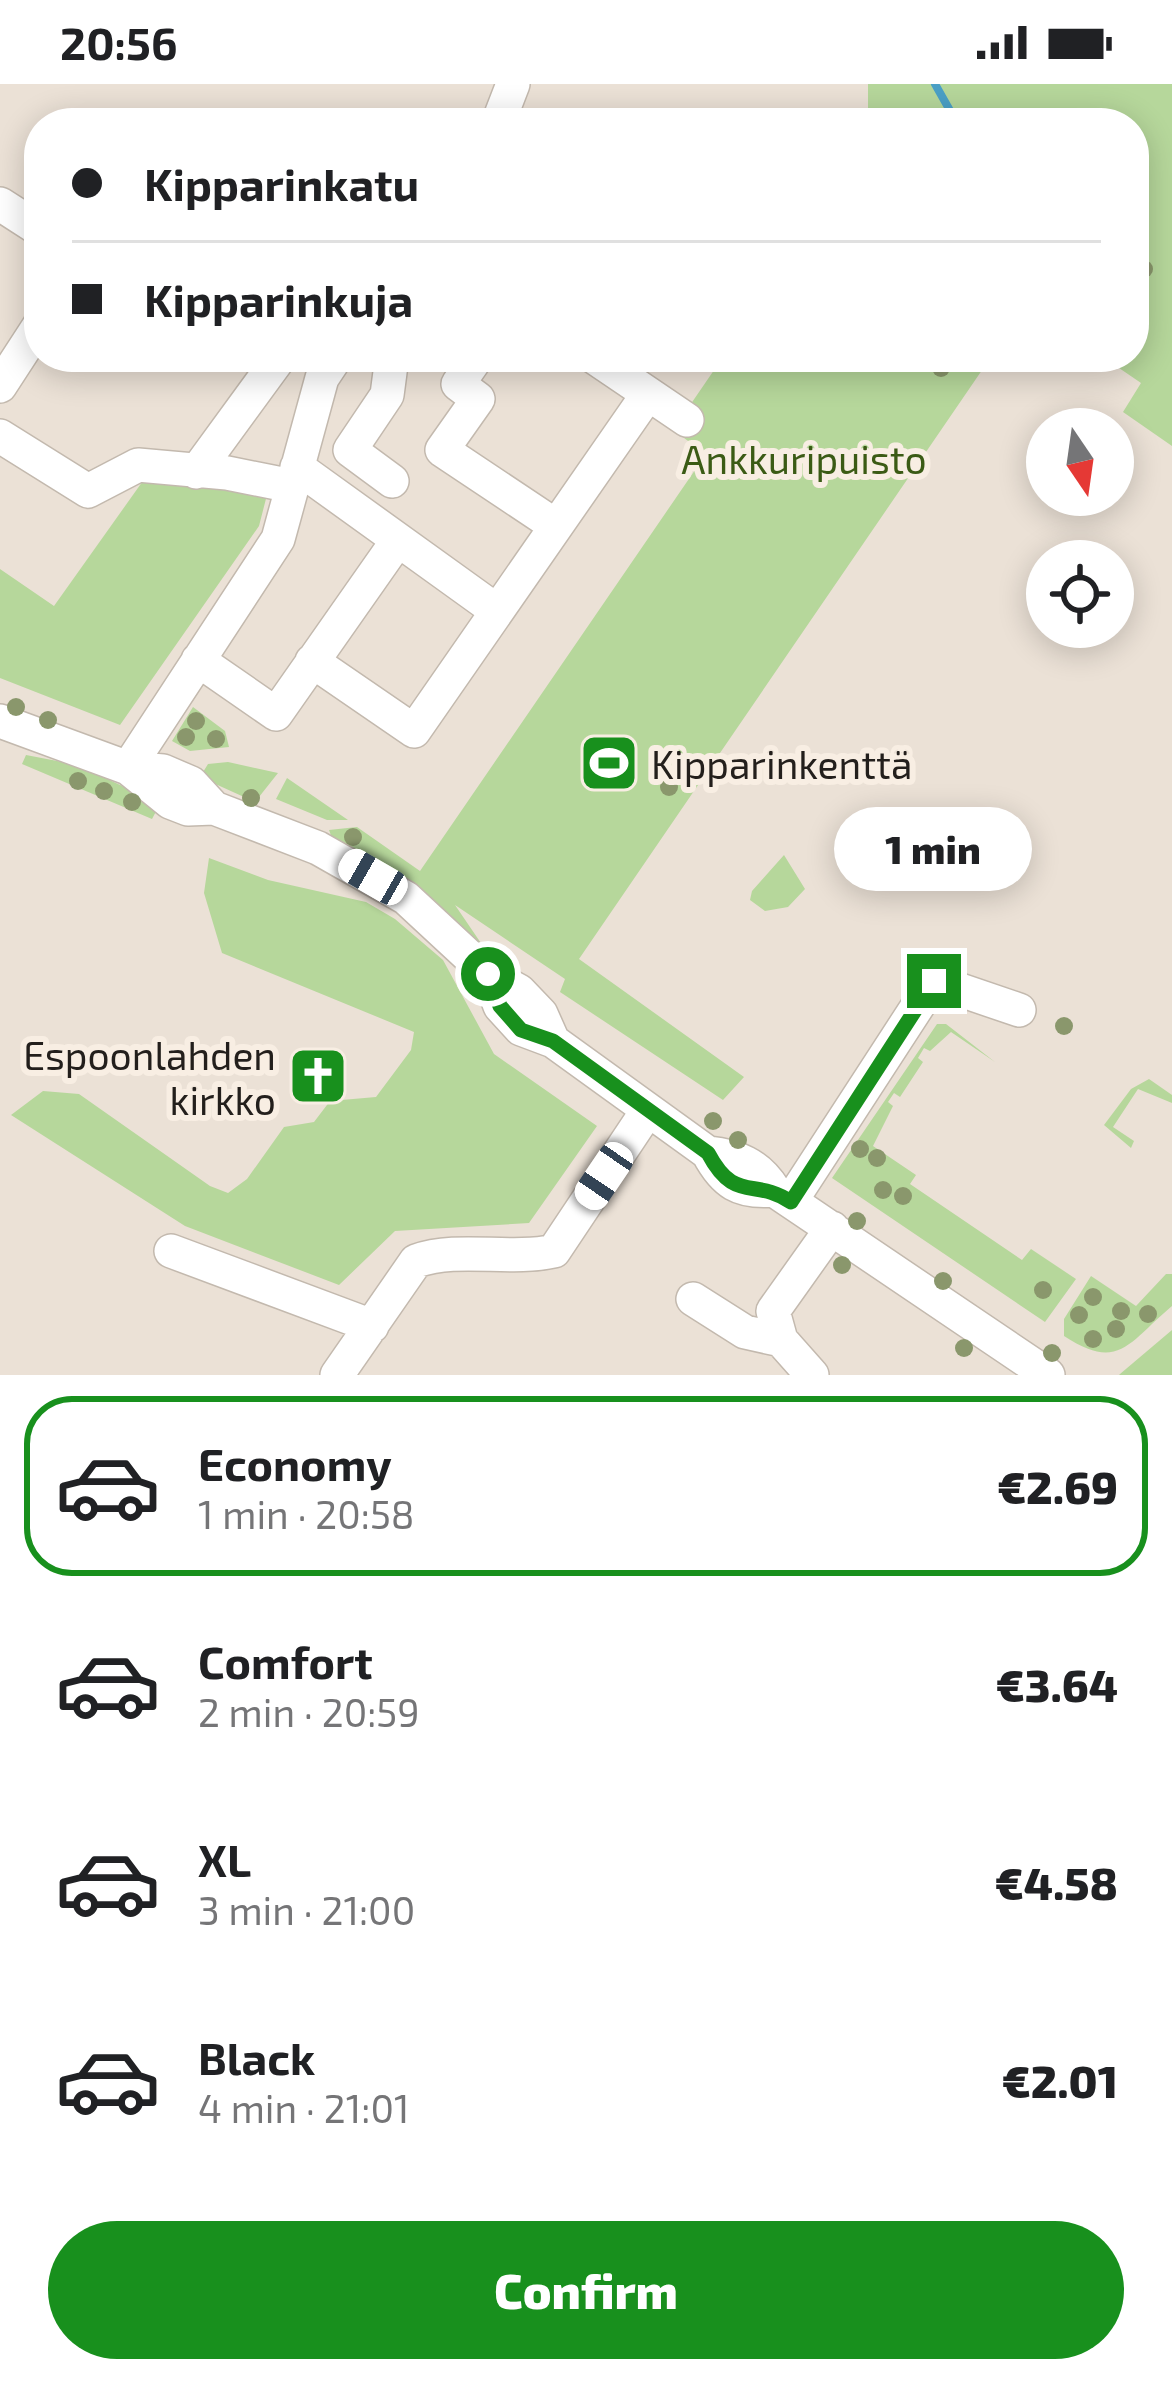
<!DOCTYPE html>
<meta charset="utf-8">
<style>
:root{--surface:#fff;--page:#f6f6f6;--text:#202124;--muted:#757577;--line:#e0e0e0;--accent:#18901d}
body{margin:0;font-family:"Exo 2",sans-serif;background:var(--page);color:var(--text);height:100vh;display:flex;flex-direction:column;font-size:45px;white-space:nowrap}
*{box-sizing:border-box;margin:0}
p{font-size:39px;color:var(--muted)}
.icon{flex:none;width:66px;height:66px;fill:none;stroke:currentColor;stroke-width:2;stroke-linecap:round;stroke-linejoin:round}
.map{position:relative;height:1291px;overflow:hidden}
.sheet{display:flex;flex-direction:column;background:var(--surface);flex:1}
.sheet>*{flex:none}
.banner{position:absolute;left:24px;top:24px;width:1125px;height:264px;border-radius:48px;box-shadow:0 6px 30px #0003;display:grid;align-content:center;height:264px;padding:0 48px;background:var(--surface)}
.needle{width:78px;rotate:167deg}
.controls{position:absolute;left:1026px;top:324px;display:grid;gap:24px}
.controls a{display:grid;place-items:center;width:108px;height:108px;border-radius:50%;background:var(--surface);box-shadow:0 6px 30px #0003;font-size:60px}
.end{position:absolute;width:54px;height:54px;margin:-27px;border:15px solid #18901d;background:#fff;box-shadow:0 0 0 6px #fff}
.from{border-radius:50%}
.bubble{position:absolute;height:84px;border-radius:42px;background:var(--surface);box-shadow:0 6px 30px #0003;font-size:39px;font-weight:800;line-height:84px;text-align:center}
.car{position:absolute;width:36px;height:72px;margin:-36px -18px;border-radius:15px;box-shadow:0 0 9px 3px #0007;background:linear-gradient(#fff 24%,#345 0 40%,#fff 0 76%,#345 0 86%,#fff 0)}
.banner b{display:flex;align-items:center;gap:42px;height:114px;font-size:45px}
.banner b+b{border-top:3px solid var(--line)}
.banner i{width:30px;height:30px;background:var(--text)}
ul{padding:21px 0 0;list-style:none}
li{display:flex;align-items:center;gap:36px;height:180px;margin:0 24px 18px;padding:0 24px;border:6px solid transparent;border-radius:48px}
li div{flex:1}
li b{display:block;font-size:45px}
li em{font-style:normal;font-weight:800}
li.on{border-color:var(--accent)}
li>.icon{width:108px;height:108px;stroke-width:1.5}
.cta{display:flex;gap:24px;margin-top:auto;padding:24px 48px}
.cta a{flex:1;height:138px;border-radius:72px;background:var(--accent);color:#fff;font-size:48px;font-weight:800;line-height:138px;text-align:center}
.status{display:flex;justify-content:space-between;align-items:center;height:84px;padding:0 60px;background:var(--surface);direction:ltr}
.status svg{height:33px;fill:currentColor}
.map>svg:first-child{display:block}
</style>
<div class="status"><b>20:56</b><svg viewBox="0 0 49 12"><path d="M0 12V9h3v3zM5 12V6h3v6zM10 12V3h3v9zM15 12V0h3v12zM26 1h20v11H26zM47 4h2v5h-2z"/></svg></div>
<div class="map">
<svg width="1172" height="1291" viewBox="0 0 1172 1291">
<rect width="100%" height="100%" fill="#ebe1d6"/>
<path fill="#b6d79b" d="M868 0H1172V362L1123 328 1141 299 1103 273H1134V39H868Z
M723 273H991L579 875 744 993 723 1016 560 908 565 895 455 821 485 865 428 812 333 757 329 746 357 743 420 787 706 370 673 346Z
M145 394 269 403 259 442 120 641 0 594V485L54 522Z
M193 623 225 647 229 663 190 667 172 657Z
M26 671 78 681 160 720 152 735 22 680Z
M228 678 278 689 255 718 200 693 208 680Z
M287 694 348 736H327L276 715Z
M784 771 805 805 788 823 765 827 750 816 752 807Z
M209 774 268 796 366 818 395 835 443 876 494 970 597 1042 529 1139 395 1147 339 1201 185 1142 11 1031 43 1007 79 1010 210 1102 228 1109 247 1095 284 1043 314 1038 330 1017 376 1013 411 966 414 948 222 869 204 809Z
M937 940H946L995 978 951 948 930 967 924 964 918 974 923 978 900 1013 894 1009 888 1018 893 1022 873 1062 916 1091 910 1100 1022 1176 1031 1165 1076 1195 1045 1238 832 1094Z
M1149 995 1172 1011V1019L1138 1005 1113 1043 1134 1057 1131 1064 1104 1041 1131 1005Z
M1166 1190H1172V1222C1128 1259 1119 1288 1064 1252V1235L1091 1192 1136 1222Z
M1172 1246V1291H1119L1120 1290Z"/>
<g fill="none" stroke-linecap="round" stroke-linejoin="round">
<path stroke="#4ba0c6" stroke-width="8" d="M935 0 957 39"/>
<defs>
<path id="minor" d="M498 39 513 0
M0 120 39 145
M392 273 387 311 350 366 392 397
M477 273 458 300 478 315 442 366 556 442
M594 273 687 336
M0 302 39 242
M0 352 88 407 138 381 227 389 292 402
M297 383 497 527
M196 388 280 273
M198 576 276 630 398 456
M312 577 414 647 648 310
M0 637 128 684 163 687 191 699 214 724
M128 684 170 718 188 725 214 724 318 764 406 814 488 890 519 907 541 930 553 957
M128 684 278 455 322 294 336 273
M488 890 500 922 521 945 553 957 708 1069C724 1099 739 1109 774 1106
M708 1069C737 1072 758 1080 774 1106L1048 1291
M791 1117 934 897 1019 926
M171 1167 372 1242
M693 1215 745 1248 781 1256
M337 1291 416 1177C459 1162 509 1177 554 1167L648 1026
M812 1291 781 1256 773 1227 832 1144"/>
</defs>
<use href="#minor" stroke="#c3b9ae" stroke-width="36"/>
<use href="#minor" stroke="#fff" stroke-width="33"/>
</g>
<g fill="#8a976c">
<circle cx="1144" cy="185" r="9"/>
<circle cx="941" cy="284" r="9"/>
<circle cx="16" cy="623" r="9"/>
<circle cx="48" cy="636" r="9"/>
<circle cx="196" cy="637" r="9"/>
<circle cx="186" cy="653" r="9"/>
<circle cx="216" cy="655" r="9"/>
<circle cx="78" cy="697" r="9"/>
<circle cx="669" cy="703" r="9"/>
<circle cx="104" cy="707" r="9"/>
<circle cx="251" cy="714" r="9"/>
<circle cx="132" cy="718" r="9"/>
<circle cx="353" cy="753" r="9"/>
<circle cx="1064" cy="942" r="9"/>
<circle cx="713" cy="1037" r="9"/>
<circle cx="738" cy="1056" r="9"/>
<circle cx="860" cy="1065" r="9"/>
<circle cx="877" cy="1074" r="9"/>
<circle cx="883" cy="1106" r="9"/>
<circle cx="903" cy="1112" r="9"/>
<circle cx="857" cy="1137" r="9"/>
<circle cx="842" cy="1181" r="9"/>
<circle cx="943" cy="1197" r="9"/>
<circle cx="1043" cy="1206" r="9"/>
<circle cx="1093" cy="1213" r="9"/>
<circle cx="1121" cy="1227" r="9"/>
<circle cx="1148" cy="1230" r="9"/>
<circle cx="1079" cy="1231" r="9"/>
<circle cx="1116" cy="1245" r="9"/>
<circle cx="1093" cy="1255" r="9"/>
<circle cx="964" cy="1264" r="9"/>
<circle cx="1052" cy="1269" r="9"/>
</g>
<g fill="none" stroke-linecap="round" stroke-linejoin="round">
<path stroke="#18901d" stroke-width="15" d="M488 890 500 922 521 946 553 957 708 1069C735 1120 754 1093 791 1118L934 897"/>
</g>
<defs>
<symbol id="stadium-square" viewBox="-11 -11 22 22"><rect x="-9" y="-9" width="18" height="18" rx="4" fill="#18901d" stroke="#f8eee3"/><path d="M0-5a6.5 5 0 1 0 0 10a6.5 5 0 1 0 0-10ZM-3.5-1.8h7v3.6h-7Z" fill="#fff"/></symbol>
<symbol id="church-square" viewBox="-11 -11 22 22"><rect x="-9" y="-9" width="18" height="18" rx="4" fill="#18901d" stroke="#f8eee3"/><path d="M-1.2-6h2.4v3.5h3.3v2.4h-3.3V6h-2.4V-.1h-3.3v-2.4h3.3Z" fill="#fff"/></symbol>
</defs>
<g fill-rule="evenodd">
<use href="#stadium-square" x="576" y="646" width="66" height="66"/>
<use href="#church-square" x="285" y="959" width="66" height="66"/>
</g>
<g text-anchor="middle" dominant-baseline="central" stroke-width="12" stroke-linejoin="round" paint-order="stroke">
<g font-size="39" fill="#3b5b15" stroke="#f8eee3">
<text x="804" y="374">Ankkuripuisto</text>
</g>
<g font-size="39" fill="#231f1c" stroke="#f8eee3" text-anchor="start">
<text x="651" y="679">Kipparinkenttä</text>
<text x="276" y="970" text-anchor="end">Espoonlahden<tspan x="276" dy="45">kirkko</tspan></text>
</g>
</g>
</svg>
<div class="controls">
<a><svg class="needle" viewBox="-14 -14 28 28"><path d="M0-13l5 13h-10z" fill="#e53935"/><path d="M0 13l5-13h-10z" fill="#757577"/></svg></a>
<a><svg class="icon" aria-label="locate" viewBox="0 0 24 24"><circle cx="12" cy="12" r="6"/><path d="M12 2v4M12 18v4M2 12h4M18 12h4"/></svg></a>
</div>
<i class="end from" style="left:488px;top:890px"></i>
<i class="end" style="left:934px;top:897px"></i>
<div class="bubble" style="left:834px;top:723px;width:198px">1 min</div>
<i class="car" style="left:373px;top:793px;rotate:300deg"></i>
<i class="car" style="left:604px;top:1092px;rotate:214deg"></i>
<div class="banner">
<b><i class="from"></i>Kipparinkatu</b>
<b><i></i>Kipparinkuja</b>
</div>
</div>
<section class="sheet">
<ul>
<li class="on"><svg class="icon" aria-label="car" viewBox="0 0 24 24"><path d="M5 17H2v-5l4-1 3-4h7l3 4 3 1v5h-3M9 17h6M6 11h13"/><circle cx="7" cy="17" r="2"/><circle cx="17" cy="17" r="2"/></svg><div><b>Economy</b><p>1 min · 20:58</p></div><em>€2.69</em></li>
<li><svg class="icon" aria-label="car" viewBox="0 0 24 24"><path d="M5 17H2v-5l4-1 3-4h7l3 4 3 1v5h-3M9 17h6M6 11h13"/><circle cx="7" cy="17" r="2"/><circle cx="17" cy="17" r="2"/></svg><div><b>Comfort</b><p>2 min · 20:59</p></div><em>€3.64</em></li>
<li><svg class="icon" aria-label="car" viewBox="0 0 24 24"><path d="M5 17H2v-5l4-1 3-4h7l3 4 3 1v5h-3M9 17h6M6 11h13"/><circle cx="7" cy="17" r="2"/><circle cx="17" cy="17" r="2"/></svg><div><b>XL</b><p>3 min · 21:00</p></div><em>€4.58</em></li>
<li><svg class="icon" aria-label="car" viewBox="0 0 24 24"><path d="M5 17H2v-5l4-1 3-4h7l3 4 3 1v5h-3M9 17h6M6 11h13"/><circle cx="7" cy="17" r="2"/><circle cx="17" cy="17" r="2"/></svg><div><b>Black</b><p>4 min · 21:01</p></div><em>€2.01</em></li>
</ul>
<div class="cta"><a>Confirm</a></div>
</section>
